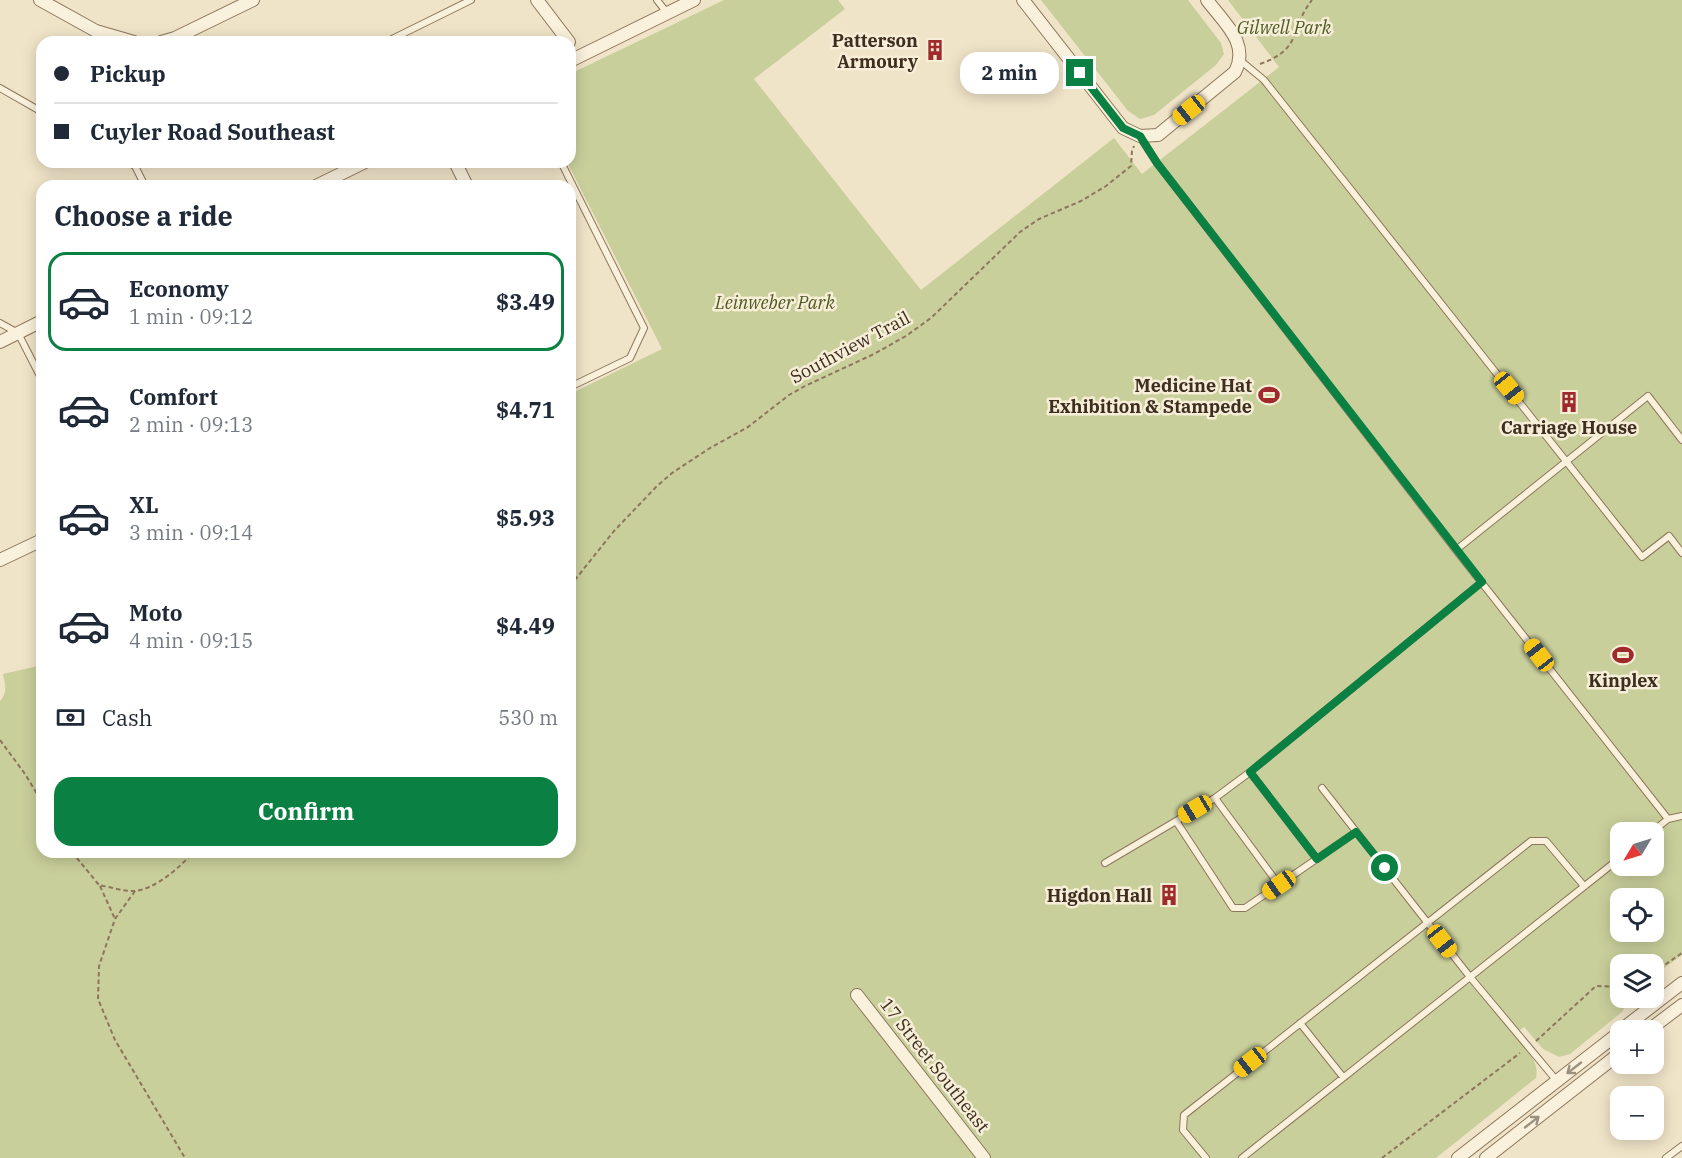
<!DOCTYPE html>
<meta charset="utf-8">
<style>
:root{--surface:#fff;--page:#f6f6f7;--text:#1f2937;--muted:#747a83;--line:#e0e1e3;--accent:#0b8043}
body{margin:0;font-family:"IBM Plex Serif",serif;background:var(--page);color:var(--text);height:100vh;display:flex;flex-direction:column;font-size:22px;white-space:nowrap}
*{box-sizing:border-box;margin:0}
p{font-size:20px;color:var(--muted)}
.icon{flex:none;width:33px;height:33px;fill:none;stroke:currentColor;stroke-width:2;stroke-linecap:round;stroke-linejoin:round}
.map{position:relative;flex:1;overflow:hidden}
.panel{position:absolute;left:36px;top:180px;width:540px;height:678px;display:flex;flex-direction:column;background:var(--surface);border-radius:18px;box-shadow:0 3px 15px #0003}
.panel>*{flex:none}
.hud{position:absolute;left:36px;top:36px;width:540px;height:132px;border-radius:18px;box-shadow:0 3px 15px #0003;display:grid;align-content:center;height:132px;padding:0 18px;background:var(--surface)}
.needle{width:39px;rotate:232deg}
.controls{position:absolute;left:1610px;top:822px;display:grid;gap:12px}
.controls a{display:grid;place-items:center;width:54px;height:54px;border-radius:12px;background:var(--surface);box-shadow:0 3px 15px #0003;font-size:30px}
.end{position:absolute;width:27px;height:27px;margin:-14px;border:8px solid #0b8043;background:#fff;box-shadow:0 0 0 3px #fff}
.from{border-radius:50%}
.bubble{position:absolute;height:42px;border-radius:18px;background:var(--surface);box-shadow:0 3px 15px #0003;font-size:20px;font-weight:700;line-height:42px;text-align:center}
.car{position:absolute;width:18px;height:36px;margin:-18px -9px;border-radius:8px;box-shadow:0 0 4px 2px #0007;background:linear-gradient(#f5c518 24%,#345 0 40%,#f5c518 0 76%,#345 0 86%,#f5c518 0)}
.hud b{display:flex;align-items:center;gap:21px;height:57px;font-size:22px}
.hud b+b{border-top:2px solid var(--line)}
.hud i{width:15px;height:15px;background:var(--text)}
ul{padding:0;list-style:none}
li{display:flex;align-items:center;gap:18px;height:99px;margin:0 12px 9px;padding:0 6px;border:3px solid transparent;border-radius:18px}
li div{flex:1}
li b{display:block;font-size:22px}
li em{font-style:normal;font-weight:700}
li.active{border-color:var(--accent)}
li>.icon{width:54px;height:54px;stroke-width:1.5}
h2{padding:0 18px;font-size:27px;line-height:72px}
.pay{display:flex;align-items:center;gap:15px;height:66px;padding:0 18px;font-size:22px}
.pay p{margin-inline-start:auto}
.cta{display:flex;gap:12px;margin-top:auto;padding:12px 18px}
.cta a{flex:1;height:69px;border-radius:18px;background:var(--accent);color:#fff;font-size:24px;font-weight:700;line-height:69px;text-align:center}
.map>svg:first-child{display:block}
</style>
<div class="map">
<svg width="1682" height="1158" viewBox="0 0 1682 1158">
<rect width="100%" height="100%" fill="#f0e4c8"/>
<path fill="#c9cf9b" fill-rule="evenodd" d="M724 0H838L845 9 754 79 921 290 1114 138 1142 174 1279 67 1228 0H1682V955L1653 976V964H1620V998H1630L1622 1012 1570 1054 1559 1057 1543 1049 1524 1027 1514 1035C1524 1049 1540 1059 1536 1078L1436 1158H0V701C8 692 5 684 3 674L42 665V852H570V394L662 349 567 162H570V74ZM1620 832H1653V866H1620ZM1620 898H1653V932H1620Z
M1041 0H1188L1221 43 1224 54 1216 65 1154 115 1140 119 1128 111Z"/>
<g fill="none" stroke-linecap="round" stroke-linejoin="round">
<defs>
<path id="service" d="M657 0 667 13
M386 42 471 0
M1241 61 1264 80 1642 557 1669 536 1682 553
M0 88 42 112
M1140 137 1157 163 1456 550 1668 819
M128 162 135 166 145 186
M561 162 644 328 630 358 570 387
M0 323 18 333 42 380
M1456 550 1648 396 1682 440
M1250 772 1317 859
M1322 788 1470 977 1557 1081
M1215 798 1279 885
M1176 821 1233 908H1245L1356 832
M1652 832 1668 819 1682 816
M1105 863 1215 798 1250 772 1482 582
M1300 1023 1343 1077
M1206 1158 1183 1130 1184 1115 1531 841H1546L1584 886
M1242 1158 1620 858
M1666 1158 1682 1146"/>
<path id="minor" d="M40 0 96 31 134 42
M537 0 569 42
M1023 0 1123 128 1140 136 1158 135 1235 72C1250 43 1224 23 1207 0
M161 42 175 38 253 0
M570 61 694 0
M455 162 467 186
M316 186 365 162
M0 342 42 321
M0 560 42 540
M857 995 984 1158
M1621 1030 1682 983
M1649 1030 1682 1005
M1458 1158 1620 1032
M1486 1158 1620 1053"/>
</defs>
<use href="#service" stroke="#8d765c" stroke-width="8"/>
<use href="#minor" stroke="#8d765c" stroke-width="14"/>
<path stroke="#8d765c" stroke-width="2" stroke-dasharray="4.5 3" stroke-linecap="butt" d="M1260 64C1304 48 1289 29 1312 0
M570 586 614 531 656 487 672 473 710 448 748 427 789 395 805 386 874 354 906 336 931 318 1020 232 1039 219 1081 201 1106 186 1131 166 1132 151 1134 146
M0 740 25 774 42 802
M72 852 99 885C110 887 122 891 133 891 153 891 181 867 193 852
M100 886 115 919
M135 891 115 919 99 966 98 999 115 1040 185 1158
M1653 973 1682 953
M1536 1041 1596 986 1620 987
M1382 1158 1520 1053"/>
<use href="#service" stroke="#faf1dc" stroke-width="6"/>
<use href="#minor" stroke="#faf1dc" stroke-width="12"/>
</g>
<defs><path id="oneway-shaft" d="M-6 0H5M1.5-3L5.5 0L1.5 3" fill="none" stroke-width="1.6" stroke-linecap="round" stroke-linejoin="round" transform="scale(1.5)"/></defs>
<g stroke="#9c907e">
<use href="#oneway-shaft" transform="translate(1574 1068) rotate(142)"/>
<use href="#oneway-shaft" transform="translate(1532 1122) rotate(-38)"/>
</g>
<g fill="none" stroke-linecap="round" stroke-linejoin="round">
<path stroke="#0b8043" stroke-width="8" d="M1080 73 1123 128 1140 136 1157 163 1482 582 1250 772 1317 859 1356 832 1385 868"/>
</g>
<defs>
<symbol id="building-bare" viewBox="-9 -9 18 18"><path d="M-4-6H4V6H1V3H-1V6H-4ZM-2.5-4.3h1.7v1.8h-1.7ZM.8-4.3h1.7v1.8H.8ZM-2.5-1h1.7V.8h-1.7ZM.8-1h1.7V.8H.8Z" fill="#9e2a2b" stroke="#f7eed8" stroke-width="2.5" paint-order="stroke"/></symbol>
<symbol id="stadium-bare" viewBox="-9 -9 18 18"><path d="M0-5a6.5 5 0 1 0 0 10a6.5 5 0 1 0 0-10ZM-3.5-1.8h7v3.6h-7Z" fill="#9e2a2b" stroke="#f7eed8" stroke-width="2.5" paint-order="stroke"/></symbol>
</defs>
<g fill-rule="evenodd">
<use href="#building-bare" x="920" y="35" width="30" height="30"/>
<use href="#stadium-bare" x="1254" y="380" width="30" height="30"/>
<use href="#building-bare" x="1554" y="387" width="30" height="30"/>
<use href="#stadium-bare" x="1608" y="640" width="30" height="30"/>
<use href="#building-bare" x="1154" y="880" width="30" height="30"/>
</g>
<g text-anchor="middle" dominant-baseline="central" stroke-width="5" stroke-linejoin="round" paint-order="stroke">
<g font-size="18" font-style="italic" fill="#4d5a26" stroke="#f7eed8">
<text x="1284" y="27">Gilwell Park</text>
<text x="775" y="302">Leinweber Park</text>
</g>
<g font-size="18" font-weight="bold" fill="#3d2e20" stroke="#f7eed8" text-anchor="end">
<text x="918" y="40">Patterson<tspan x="918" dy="21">Armoury</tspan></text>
<text x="1252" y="385">Medicine Hat<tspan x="1252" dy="21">Exhibition &amp; Stampede</tspan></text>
<text x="1569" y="427" text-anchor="middle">Carriage House</text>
<text x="1623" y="680" text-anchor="middle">Kinplex</text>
<text x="1152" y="895">Higdon Hall</text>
</g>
<g font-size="18" fill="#3d2e20" stroke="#f7eed8">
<text transform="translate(850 347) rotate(-28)">Southview Trail</text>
<text transform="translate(935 1065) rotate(52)">17 Street Southeast</text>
</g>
</g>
</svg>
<div class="controls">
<a><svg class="needle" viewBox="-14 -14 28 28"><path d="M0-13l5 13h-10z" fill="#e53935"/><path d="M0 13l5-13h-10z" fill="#747a83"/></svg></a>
<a><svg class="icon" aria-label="locate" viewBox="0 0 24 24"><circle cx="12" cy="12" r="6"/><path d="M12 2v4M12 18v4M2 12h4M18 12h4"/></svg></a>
<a><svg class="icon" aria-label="layers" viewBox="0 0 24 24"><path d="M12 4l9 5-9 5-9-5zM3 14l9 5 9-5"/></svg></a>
<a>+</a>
<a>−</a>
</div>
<i class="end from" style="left:1385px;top:868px"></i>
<i class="end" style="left:1080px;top:73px"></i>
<div class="bubble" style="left:960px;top:52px;width:99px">2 min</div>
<i class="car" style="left:1189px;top:110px;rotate:231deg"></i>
<i class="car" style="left:1509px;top:388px;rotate:141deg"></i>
<i class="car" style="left:1539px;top:655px;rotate:322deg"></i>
<i class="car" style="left:1195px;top:809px;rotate:239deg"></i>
<i class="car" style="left:1279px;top:885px;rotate:235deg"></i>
<i class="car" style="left:1442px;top:941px;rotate:142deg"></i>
<i class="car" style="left:1250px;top:1062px;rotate:232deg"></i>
<div class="hud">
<b><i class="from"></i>Pickup</b>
<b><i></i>Cuyler Road Southeast</b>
</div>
<section class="panel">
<h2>Choose a ride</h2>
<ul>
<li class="active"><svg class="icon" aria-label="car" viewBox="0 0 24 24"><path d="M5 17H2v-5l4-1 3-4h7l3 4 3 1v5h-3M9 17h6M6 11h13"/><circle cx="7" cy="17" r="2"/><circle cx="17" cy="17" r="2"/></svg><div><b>Economy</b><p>1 min · 09:12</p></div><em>$3.49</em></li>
<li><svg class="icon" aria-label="car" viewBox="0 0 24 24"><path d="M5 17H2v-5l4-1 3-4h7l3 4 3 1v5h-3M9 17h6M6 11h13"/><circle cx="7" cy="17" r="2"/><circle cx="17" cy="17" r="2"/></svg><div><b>Comfort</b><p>2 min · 09:13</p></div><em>$4.71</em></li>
<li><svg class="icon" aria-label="car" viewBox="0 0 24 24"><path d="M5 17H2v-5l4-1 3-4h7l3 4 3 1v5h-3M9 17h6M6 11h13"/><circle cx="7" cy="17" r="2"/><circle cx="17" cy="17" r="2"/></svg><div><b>XL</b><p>3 min · 09:14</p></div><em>$5.93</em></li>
<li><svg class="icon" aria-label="car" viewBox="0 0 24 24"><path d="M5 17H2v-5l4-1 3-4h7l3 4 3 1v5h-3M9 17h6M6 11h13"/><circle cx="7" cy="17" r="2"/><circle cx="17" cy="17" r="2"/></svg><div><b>Moto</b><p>4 min · 09:15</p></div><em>$4.49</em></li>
</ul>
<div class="pay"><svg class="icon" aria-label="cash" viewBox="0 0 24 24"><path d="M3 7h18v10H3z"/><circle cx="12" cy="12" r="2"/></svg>Cash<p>530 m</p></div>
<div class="cta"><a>Confirm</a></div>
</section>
</div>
